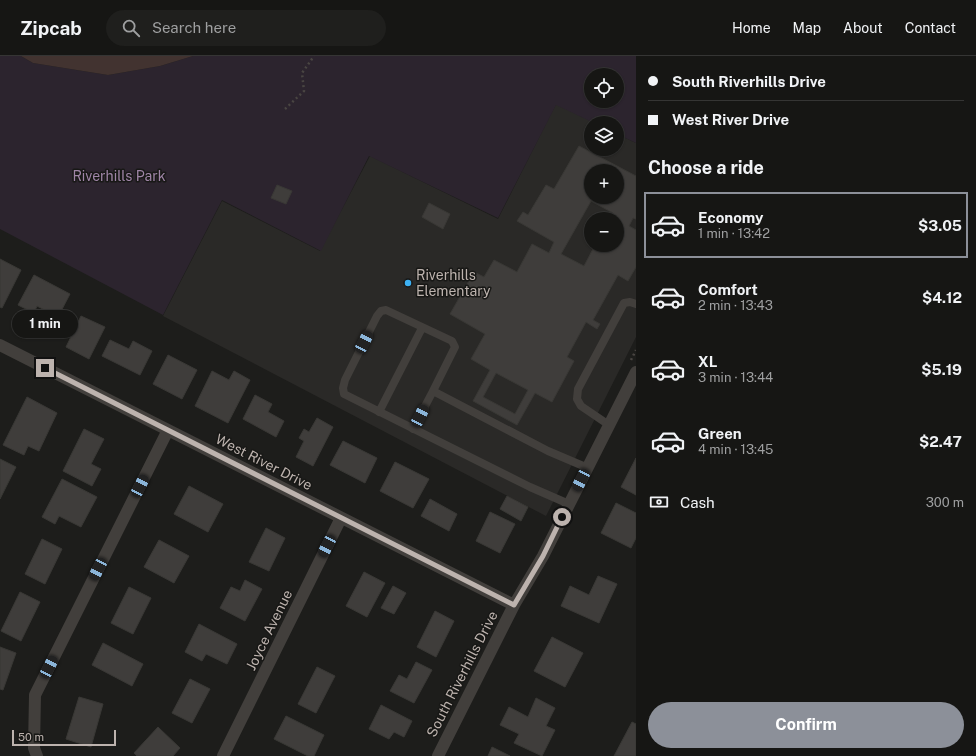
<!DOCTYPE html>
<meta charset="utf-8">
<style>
:root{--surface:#161614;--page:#1f1f1d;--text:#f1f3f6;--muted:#9e9fa0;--line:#353534;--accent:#8c9099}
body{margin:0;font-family:"Public Sans",sans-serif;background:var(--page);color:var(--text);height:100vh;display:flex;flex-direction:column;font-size:15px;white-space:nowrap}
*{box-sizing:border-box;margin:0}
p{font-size:13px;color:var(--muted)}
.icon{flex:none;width:22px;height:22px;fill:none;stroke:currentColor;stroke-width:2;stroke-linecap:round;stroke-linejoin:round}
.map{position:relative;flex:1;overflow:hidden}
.panel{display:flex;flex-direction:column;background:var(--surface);width:340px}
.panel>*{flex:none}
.hud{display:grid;align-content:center;height:88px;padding:0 12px;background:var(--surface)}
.buttons{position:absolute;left:584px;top:12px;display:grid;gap:8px}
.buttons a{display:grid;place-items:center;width:40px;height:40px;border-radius:50%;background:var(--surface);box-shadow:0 1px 3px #0004,0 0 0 1px var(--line);font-size:20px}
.scale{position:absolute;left:12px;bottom:10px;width:104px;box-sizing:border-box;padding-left:4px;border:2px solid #bdb3ae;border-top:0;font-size:11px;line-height:14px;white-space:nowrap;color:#bdb3ae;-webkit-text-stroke:3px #181816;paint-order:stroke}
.end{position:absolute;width:18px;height:18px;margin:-9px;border:5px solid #bdb3ae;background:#111;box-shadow:0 0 0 2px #111}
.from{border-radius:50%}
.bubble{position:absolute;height:28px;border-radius:14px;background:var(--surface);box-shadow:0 1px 3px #0004,0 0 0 1px var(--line);font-size:13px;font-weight:700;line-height:28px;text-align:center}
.car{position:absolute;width:12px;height:24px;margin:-12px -6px;border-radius:5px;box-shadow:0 0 3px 1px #0007;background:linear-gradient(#222 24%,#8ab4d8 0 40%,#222 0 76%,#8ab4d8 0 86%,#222 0)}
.hud b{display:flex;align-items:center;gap:14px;height:38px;font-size:15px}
.hud b+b{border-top:1px solid var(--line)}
.hud i{width:10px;height:10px;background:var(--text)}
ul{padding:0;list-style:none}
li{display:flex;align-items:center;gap:12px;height:66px;margin:0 8px 6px;padding:0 4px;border:2px solid transparent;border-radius:0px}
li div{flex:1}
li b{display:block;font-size:15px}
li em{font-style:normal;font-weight:700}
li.selected{border-color:var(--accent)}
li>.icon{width:36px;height:36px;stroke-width:1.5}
h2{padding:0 12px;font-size:18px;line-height:48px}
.pay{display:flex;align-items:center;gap:10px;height:44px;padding:0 12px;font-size:15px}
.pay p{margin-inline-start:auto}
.action{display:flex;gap:8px;margin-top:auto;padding:8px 12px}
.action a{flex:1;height:46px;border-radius:24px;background:var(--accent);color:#fff;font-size:16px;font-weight:700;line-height:46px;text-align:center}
header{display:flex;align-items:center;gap:24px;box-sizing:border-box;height:56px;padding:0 20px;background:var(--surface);border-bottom:1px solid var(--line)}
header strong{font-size:19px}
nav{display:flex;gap:22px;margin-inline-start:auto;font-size:14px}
.search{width:280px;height:36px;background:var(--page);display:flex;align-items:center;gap:10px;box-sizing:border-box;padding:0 14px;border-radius:22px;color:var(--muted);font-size:15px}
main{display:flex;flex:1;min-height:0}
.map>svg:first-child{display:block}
</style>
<header>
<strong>Zipcab</strong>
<div class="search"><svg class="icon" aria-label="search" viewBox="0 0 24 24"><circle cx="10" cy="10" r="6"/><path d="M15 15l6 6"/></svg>Search here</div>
<nav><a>Home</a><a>Map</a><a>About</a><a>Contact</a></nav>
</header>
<main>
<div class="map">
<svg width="636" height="700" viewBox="0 0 636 700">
<rect width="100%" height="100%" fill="#1d1d1b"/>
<path fill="#2a2927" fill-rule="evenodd" d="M556 48 595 67H591V93H617V78L636 87V281L546 460 163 260 222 145 320 195 370 100 498 163ZM591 115H617V141H591ZM591 163H617V189H591Z"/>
<path fill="#2c242e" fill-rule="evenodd" d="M0 0H21L33 7 108 19 160 10 193 0H636V87L617 78V67H594L556 49 498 162 369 100 321 195 222 144 163 259 0 173ZM591 19H617V45H591Z"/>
<path fill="#423330" d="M21 0H193L160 10 108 19 33 7Z"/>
<path fill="#3f3d3b" stroke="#393835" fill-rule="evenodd" d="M579 90 636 120V163L633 162 629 170 636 174V211L628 225 618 219 593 264 600 268 597 273 586 266 567 301 574 305 552 346 535 337 517 369 473 345 490 314 471 303 485 278 450 258 474 216 484 221 494 204 517 216 532 188 549 197 554 186 517 165 523 156 528 159 546 129 554 133ZM591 115H617V141H591ZM591 145 613 157 610 163H617V189H595L584 210 561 198ZM496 317 528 334 515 358 483 341Z
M277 129 292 135 286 148 271 142Z
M429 147 450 158 443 173 422 161Z
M0 203 21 214 2 252 0 251Z
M34 219 70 238 58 261 37 250 34 257 18 249Z
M81 260 105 271 89 303 66 291Z
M110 284 129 293 133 285 152 295 140 319 102 300Z
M168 299 197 314 182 343 153 328Z
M212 315 229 324 234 315 250 324 228 367 195 350Z
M255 339 272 348 268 356 284 365 276 381 243 363Z
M27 341 57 357 39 395 28 390 24 399 3 389Z
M317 362 333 371 313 410 296 401 304 385 299 382 304 373 309 376Z
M84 373 104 383 91 408 101 413 92 430 63 415Z
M343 385 377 402 365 427 330 409Z
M636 402V439L621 431Z
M0 403 16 411 0 443Z
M395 406 429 423 413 452 380 435Z
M62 423 97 441 81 471 59 460 55 468 42 461Z
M189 430 223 448 208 476 174 458Z
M507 440 528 451 521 465 500 453Z
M430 443 457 458 449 475 421 460Z
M616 447 636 457V482L631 492 601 477Z
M490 456 515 468 500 497 476 485Z
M266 472 285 482 269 515 249 506Z
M42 483 62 493 45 528 25 518Z
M159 484 189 500 174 527 144 511Z
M364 516 385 527 367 561 346 550Z
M598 520 617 528 599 567 561 550 570 530 589 539Z
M245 524 262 533 245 565 220 552 231 531 240 535Z
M393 530 406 537 394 558 381 552Z
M129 531 151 542 133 578 111 567Z
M20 536 40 546 21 585 1 575Z
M435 555 454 565 436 601 417 591Z
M199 568 237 588 227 608 206 598 202 605 185 596Z
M552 581 583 597 565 631 534 615Z
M103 587 143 608 132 630 92 609Z
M0 591 16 597 3 634 0 633Z
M416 606 432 614 414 647 390 635 399 619 407 623Z
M317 611 335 620 316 657 298 648Z
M190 623 210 633 192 667 172 657Z
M79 641 103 648 91 691 66 683Z
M536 642 555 652 546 670 555 674 542 700 514 687 519 678 500 669 509 651 528 661Z
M381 649 412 665 404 681 394 676 389 683 369 673Z
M286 660 324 679 314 700H308L274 683Z
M632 666 636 668V700H614Z
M158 671 180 692 173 700H137L134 697Z
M492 691 510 700H488Z"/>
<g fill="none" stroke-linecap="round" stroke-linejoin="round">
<path stroke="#494542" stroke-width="2.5" stroke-dasharray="2 3" stroke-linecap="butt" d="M285 53 304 35 302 17 314 0
M631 304 636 294"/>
<path stroke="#423f3c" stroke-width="8" d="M379 356 422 272
M609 369 581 350 577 343 578 333 624 247 630 246 636 248
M413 373 433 335
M569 448 530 431 344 338 343 332 345 324 377 260 381 255 386 254 452 285 455 291 433 335 548 395 588 412"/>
<path stroke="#423f3c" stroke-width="12" d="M0 289 514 549
M37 700 34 692 35 639 168 374
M223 700 341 462
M438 700 514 549 543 500 636 316"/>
</g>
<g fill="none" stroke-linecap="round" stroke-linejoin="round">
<path stroke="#bdb3ae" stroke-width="5" d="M45 312 514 549 543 500 562 461"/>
</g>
<circle fill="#3db1f3" stroke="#181816" stroke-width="1.5" cx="408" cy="227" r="4"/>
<g text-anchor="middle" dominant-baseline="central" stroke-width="3" stroke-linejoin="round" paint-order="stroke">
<g font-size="14" fill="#9f85a7" stroke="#181816">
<text x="119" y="120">Riverhills Park</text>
</g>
<g font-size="14" fill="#bdb3ae" stroke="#181816" text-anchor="start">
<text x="416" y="219">Riverhills<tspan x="416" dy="16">Elementary</tspan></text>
</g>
<g font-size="14" fill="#bdb3ae" stroke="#181816">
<text transform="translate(264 406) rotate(27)">West River Drive</text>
<text transform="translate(269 574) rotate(-64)">Joyce Avenue</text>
<text transform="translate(462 618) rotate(-63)">South Riverhills Drive</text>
</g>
</g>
</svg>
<div class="buttons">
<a><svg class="icon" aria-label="locate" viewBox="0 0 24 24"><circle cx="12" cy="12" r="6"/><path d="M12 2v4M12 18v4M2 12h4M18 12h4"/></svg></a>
<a><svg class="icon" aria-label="layers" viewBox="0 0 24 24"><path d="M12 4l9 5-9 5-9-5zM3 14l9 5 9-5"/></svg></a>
<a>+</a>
<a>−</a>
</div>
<div class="scale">50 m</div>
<i class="end from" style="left:562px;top:461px"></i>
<i class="end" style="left:45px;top:312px"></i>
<div class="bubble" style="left:12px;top:254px;width:66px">1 min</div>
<i class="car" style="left:364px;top:286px;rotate:27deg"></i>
<i class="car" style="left:420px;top:360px;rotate:27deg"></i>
<i class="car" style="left:581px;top:424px;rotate:207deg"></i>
<i class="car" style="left:140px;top:430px;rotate:27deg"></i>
<i class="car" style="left:327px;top:490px;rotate:207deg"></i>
<i class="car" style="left:98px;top:513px;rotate:207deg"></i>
<i class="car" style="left:49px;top:611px;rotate:27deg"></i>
</div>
<section class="panel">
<div class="hud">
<b><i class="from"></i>South Riverhills Drive</b>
<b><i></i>West River Drive</b>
</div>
<h2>Choose a ride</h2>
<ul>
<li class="selected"><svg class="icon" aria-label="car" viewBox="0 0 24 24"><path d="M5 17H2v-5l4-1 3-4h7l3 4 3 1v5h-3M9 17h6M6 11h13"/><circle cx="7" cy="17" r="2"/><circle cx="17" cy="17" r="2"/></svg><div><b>Economy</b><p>1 min · 13:42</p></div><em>$3.05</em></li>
<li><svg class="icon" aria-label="car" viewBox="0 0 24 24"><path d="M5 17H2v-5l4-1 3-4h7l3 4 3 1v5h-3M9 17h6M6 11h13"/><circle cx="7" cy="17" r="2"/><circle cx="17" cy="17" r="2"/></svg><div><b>Comfort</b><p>2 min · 13:43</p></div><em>$4.12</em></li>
<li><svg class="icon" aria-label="car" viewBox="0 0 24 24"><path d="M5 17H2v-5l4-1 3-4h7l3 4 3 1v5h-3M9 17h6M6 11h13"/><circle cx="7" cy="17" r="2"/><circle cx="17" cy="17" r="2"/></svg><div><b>XL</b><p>3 min · 13:44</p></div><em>$5.19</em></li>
<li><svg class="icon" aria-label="car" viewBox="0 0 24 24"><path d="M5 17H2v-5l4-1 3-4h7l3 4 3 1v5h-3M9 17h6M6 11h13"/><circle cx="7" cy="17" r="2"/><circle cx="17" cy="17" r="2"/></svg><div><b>Green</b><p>4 min · 13:45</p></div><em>$2.47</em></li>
</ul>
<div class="pay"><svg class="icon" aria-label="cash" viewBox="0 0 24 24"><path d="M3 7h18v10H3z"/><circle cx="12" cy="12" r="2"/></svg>Cash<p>300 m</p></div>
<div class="action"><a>Confirm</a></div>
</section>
</main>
